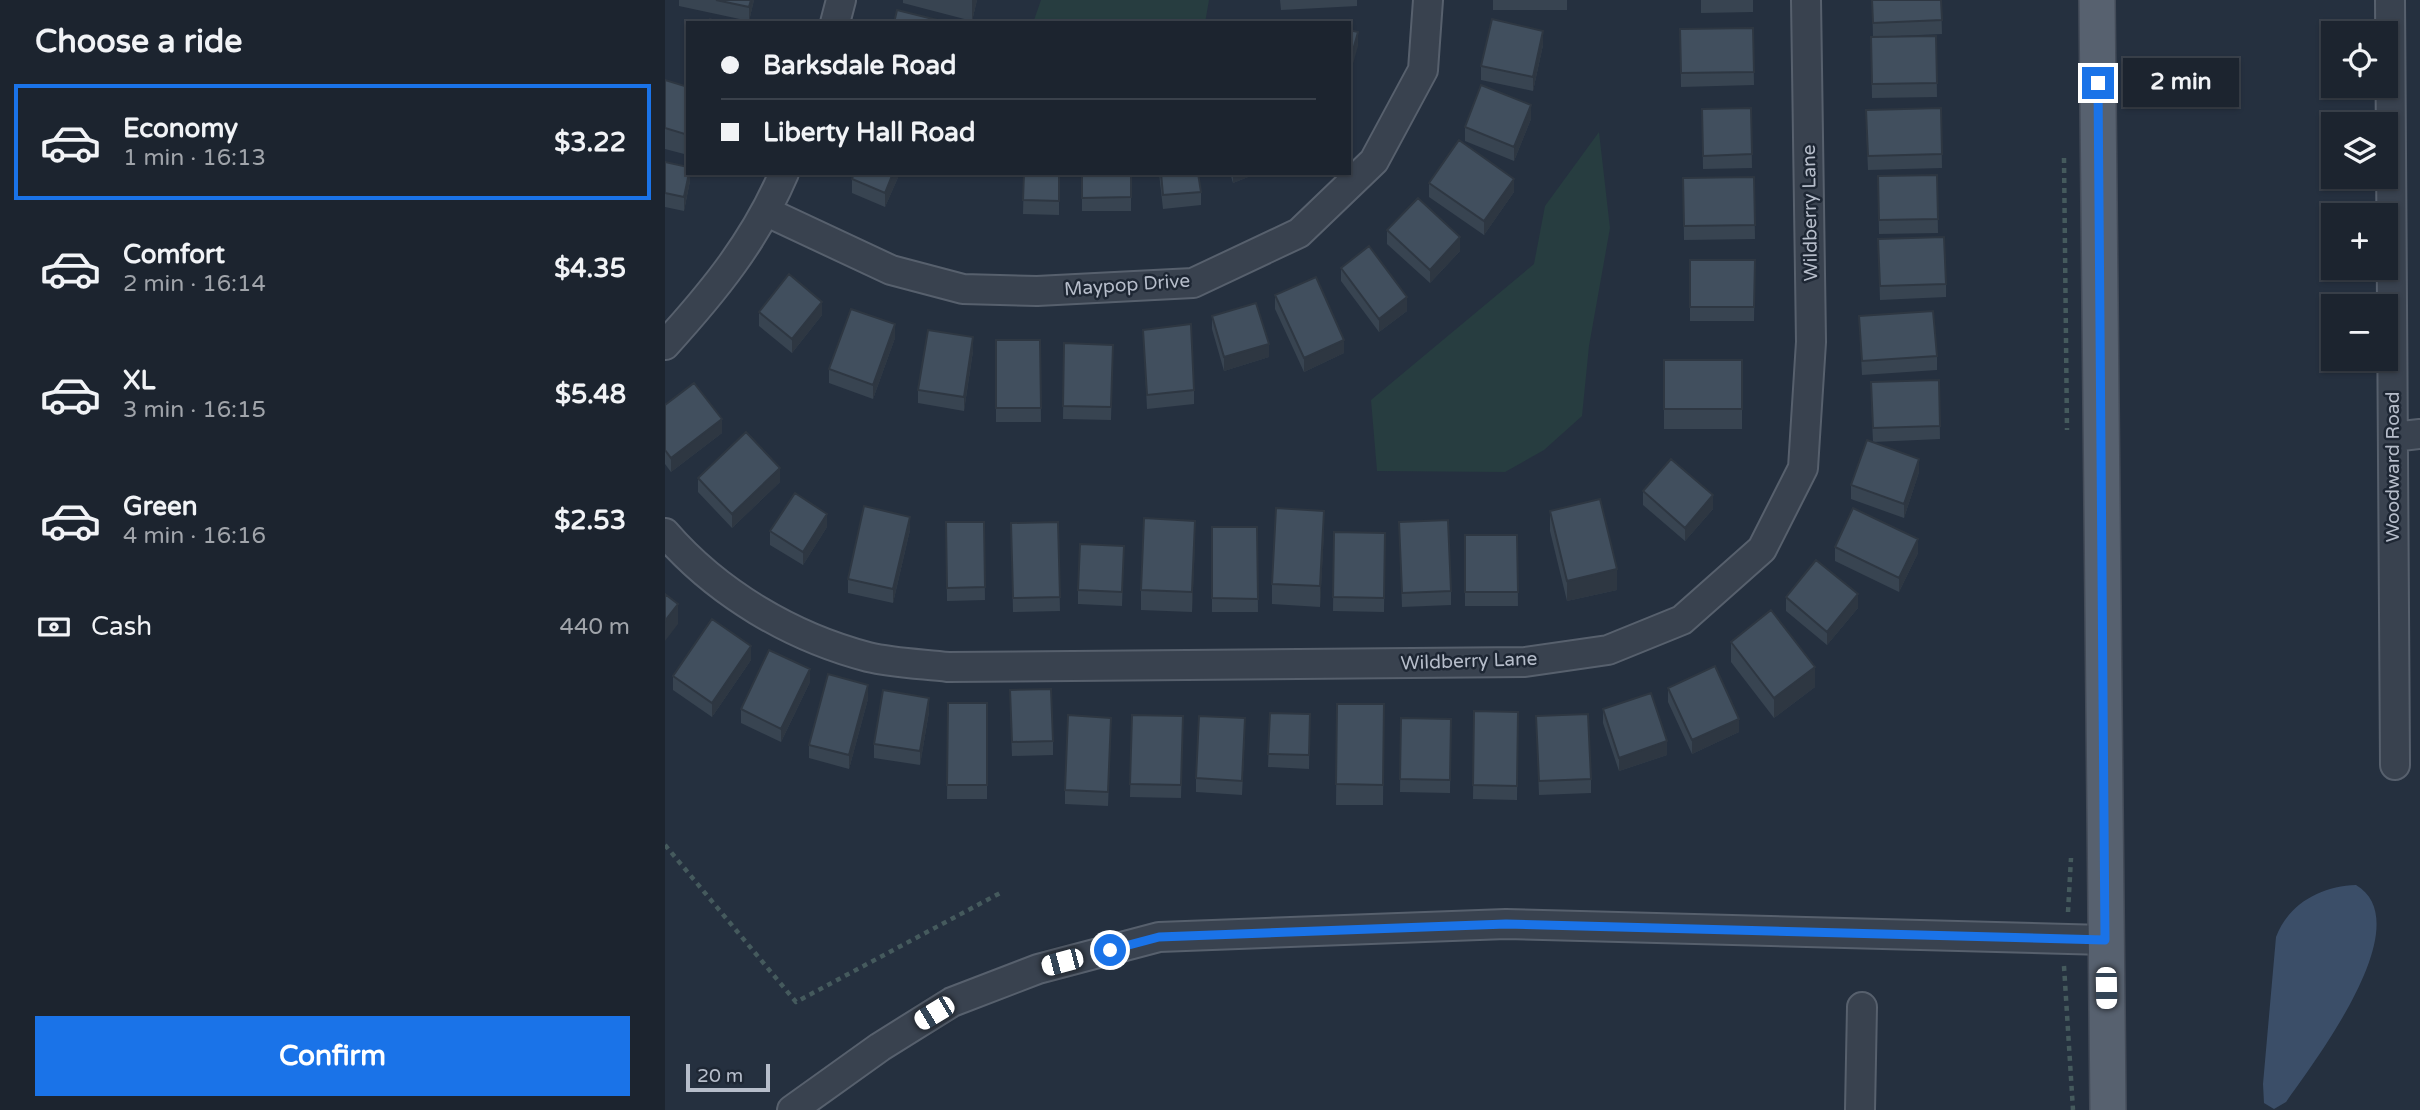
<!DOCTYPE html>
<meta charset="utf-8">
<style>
:root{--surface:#1c242f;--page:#252c37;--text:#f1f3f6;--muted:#a0a4aa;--line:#3a414b;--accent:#1a73e8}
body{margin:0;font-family:"Varela Round",sans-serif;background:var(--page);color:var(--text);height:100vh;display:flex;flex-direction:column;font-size:26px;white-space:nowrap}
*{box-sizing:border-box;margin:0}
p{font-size:23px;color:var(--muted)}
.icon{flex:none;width:38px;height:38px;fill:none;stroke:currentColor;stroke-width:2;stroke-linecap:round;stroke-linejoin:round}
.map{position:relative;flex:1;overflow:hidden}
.details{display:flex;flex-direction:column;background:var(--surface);width:665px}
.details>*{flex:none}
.top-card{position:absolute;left:21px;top:21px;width:665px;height:154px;border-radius:0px;box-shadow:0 2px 5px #0004,0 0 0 2px var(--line);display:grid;align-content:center;height:154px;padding:0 35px;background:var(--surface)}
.fabs{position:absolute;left:1656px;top:21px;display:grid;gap:14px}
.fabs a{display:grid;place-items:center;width:77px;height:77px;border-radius:0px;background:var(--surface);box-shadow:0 2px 5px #0004,0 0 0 2px var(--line);font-size:35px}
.scale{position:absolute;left:21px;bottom:18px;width:84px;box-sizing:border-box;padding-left:7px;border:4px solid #b6bdca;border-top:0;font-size:19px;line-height:24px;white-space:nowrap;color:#b6bdca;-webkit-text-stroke:5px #1e2734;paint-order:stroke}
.end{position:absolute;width:32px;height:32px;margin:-16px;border:9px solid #1a73e8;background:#fff;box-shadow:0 0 0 4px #fff}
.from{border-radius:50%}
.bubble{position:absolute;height:49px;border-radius:0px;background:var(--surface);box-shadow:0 2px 5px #0004,0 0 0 2px var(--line);font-size:23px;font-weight:800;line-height:49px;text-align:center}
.car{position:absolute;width:21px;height:42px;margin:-21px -10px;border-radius:9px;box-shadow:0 0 5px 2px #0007;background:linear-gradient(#fff 24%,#345 0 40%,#fff 0 76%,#345 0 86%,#fff 0)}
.top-card b{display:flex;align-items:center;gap:24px;height:66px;font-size:26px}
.top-card b+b{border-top:2px solid var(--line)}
.top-card i{width:18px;height:18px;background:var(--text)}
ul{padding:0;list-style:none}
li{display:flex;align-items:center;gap:21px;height:116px;margin:0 14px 10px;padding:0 21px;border:4px solid transparent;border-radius:0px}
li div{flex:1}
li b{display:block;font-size:26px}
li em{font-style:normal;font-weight:800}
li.active{border-color:var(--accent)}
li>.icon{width:63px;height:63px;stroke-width:1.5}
h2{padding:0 35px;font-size:32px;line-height:84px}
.pay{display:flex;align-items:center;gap:18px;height:77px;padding:0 35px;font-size:26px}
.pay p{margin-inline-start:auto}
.cta{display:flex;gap:14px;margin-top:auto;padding:14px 35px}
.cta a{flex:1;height:80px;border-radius:0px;background:var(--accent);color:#fff;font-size:28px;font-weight:800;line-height:80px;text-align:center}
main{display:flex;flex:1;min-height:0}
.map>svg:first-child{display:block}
</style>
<main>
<section class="details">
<h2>Choose a ride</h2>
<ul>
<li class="active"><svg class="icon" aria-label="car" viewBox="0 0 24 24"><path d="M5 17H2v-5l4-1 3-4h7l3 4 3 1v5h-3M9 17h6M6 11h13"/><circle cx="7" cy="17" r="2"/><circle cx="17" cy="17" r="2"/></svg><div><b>Economy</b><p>1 min · 16:13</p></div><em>$3.22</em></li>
<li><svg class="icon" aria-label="car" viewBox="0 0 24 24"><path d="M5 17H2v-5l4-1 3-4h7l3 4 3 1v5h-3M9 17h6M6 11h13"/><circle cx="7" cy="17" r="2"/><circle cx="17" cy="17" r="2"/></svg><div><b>Comfort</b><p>2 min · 16:14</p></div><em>$4.35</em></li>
<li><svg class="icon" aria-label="car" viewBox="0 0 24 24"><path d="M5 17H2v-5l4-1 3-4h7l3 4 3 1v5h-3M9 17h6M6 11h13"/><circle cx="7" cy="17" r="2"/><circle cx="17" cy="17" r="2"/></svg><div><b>XL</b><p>3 min · 16:15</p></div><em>$5.48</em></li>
<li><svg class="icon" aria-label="car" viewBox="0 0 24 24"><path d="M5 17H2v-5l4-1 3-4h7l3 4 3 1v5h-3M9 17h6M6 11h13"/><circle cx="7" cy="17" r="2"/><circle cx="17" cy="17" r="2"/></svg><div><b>Green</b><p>4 min · 16:16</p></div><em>$2.53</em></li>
</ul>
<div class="pay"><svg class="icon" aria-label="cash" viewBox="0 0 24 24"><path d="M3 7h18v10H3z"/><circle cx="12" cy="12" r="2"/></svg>Cash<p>440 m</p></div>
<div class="cta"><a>Confirm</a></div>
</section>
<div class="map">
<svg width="1755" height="1110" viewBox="0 0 1755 1110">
<rect width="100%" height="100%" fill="#25303f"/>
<path fill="#273d40" d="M376 0H544L540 23H368Z
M934 132 945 228 924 346 917 416 879 450 840 472 712 471 706 400 869 264 880 206Z"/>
<path fill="#3b4e68" d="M1691 885C1755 923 1652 1058 1621 1102L1609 1109 1599 1103 1598 1084 1611 937C1624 903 1657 886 1691 885Z"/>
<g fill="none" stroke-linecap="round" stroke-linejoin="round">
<defs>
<path id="minor" d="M1725 0 1730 765
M170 23 176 0
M102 212 226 270 298 289 372 291 528 283 634 233 709 161 758 70 763 0
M0 345C49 291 90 241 119 173
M1728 437 1755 434
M0 533C52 593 126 637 203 657 228 663 257 664 283 667L860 662 943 650 1017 620 1097 549 1138 468 1146 342 1141 0
M127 1110 215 1047 287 1002 373 969 494 937 841 924 1440 940
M1195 1110 1197 1007"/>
<path id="major" d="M1432 0 1443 1110"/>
</defs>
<use href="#minor" stroke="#57606d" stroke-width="32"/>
<use href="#major" stroke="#434b58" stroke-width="38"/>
<path stroke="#455a5d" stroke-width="4.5" stroke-dasharray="5 5" stroke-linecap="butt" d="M1399 158 1402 430
M0 845 131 1002 337 892
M1403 912 1406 858
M1399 966 1408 1110"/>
<use href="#minor" stroke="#39424f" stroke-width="28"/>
<use href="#major" stroke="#57616f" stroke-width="35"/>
</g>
<path fill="#384451" d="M14 0H89L84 21 14 6Z
M238 0H312L307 21 238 3Z
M615 0H692V6L616 10Z
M828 0H902V10H828Z
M1036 0H1088V12L1036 13Z
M1207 0H1276L1277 34 1208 37Z
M1088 28 1089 85 1016 87 1015 29Z
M1271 36 1272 97 1207 98 1206 37Z
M878 45 868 91 816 80V66Z
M0 80 23 87V155L0 149Z
M1086 108 1087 168 1038 169 1037 109Z
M1276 108 1277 168 1203 170 1201 124Z
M866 119 849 161 800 141V127Z
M0 162 25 173V181L19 211 0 207Z
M189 173H235L220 207 187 193V179Z
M359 173H394V215L358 214Z
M417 173H466V211H417Z
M494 173H533L536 192V205L498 209Z
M565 173H593L568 183Z
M1272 175 1273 233 1214 234 1213 176Z
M1089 177 1090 239 1019 240 1018 178Z
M764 183 849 192 819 235 764 197Z
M722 230 795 251 765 283 722 244Z
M1213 239 1281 284V297L1215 300Z
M1025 260H1090L1089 321H1025Z
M676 268 742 311 714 332 676 281Z
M610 295 679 353 639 372 610 309Z
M94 312 157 315 127 353 94 326Z
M547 316 604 357 559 371 547 329Z
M1194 316 1272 356V370L1197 375Z
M478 330 529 390V404L482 409Z
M230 338 208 399 164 383V369Z
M331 340H375L376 422H331Z
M399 343 448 345 446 420 398 419Z
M308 351 299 411 253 403V390Z
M999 360H1077V429H999Z
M1274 380 1275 439 1208 442 1206 396Z
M0 405 57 433 6 472 0 464Z
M1254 472 1239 518 1186 499V485Z
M33 478 115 482 67 528 33 492Z
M978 491 1048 509 1020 541 978 505Z
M885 511 952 590 902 601 885 531Z
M281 522H319L320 600 282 601Z
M393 522 395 611 348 612 346 523Z
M734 522 786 591V605L737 607Z
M162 527 138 565 105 545V531Z
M547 527H592L593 612H547Z
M245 530 228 603 183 593V579Z
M659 531 655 607 607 604V584Z
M669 532 720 533 719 612 668 611Z
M800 535H852L853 606H800Z
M530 541 527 612 476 610V590Z
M459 546 457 606 413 604V590Z
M1170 547 1253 553 1234 592 1170 561Z
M1121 597 1193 608 1162 645 1121 611Z
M1066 642 1150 687 1109 718 1066 662Z
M86 660 47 717 8 690V676Z
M145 682 116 742 76 723V709Z
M1003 688 1074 732 1027 754 1003 702Z
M203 699 184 769 144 758V745Z
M283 703H322V799H282Z
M345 704 388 741V755L347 756Z
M672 704H719L718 805H671Z
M938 709 1002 755 954 771 938 723Z
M809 711 853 712 852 800 808 799Z
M264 712 255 765 209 758V744Z
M605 713 645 714 644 769 603 767Z
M467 715 518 716 516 798 465 797Z
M871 716 926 779V793L874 795Z
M736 718 786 719 785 793 735 792Z
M446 732 443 806 400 804V790Z
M580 732 577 795 531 792V778Z"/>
<path fill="#2e3742" d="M86 0H89L84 21V7Z
M307 0H312L307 21Z
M878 31V45L868 91V77Z
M693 32V46L684 78V65Z
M866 105V119L849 161V147Z
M24 173H25V181L19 211V197Z
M228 173H235L220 207V193Z
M568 173H593L568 183Z
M849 179V192L819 235V221Z
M795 237V251L765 283V270Z
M742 297V311L714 332V319Z
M157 302V315L127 353V339Z
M230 324V338L208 399V385Z
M308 337V351L299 411V397Z
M679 340V353L639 372V358Z
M604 344V357L559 371V357Z
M57 419V433L6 472V458Z
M1254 459V472L1239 518V504Z
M115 468V482L67 528V514Z
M1048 495V509L1020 541V528Z
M659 511V531L655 607V586Z
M162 514V527L138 565V552Z
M245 517V530L228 603V589Z
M530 521V541L527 612V592Z
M1253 539V553L1234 592V578Z
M952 569V590L902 601V581Z
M1193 594V608L1162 645V632Z
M13 604V624L0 641V621Z
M86 646V660L47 717V703Z
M1150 667V687L1109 718V698Z
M145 669V682L116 742V729Z
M203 685V699L184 769V755Z
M264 698V712L255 765V751Z
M1074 719V732L1027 754V740Z
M1002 741V755L954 771V758Z"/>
<path fill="#414f5e" stroke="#2e3742" stroke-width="2" d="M51 0H86L84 7Z
M1207 0H1276L1277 20 1208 23Z
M232 10 284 23H229Z
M45 19 53 23H43Z
M827 19 878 31 868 77 816 66Z
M1088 28 1089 72 1016 73 1015 29Z
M684 30 693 32 684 65Z
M1271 36 1272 83 1207 84 1206 37Z
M0 80 23 87V135L0 128Z
M816 85 866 105 849 147 800 127Z
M1086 108 1087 154 1038 156 1037 109Z
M1276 108 1277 154 1203 156 1201 110Z
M794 140 849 179 819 221 764 183Z
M0 162 23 167V173H24L19 197 0 193Z
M189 173H228L220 193 187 179Z
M359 173H394V201L358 200Z
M417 173H466V197L417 198Z
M496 173H533L536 192 498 195Z
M1272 175 1273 219 1214 220 1213 176Z
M1089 177 1090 225 1019 226 1018 178Z
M753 198 795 237 765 270 722 230Z
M1279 237 1281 284 1215 286 1213 239Z
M704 246 742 297 714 319 676 268Z
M1025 260H1090L1089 307H1025Z
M124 274 157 302 127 339 94 312Z
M651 277 679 340 639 358 610 295Z
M591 303 604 344 559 357 547 316Z
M186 309 230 324 208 385 164 369Z
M1268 311 1272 356 1197 361 1194 316Z
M526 324 529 390 482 395 478 330Z
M263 330 308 337 299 397 253 390Z
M331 340H375L376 408H331Z
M399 343 448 345 446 407 398 406Z
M999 360H1077V409H999Z
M1274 380 1275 426 1208 428 1206 382Z
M29 383 57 419 6 458 0 450V405Z
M81 432 115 468 67 514 33 478Z
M1202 440 1254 459 1239 504 1186 485Z
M1006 459 1048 495 1020 528 978 491Z
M130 493 162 514 138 552 105 531Z
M935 499 952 569 902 581 885 511Z
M199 506 245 517 228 589 183 579Z
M611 508 659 511 655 586 607 584Z
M1188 508 1253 539 1234 578 1170 547Z
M479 518 530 521 527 592 476 590Z
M783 520 786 591 737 593 734 522Z
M281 522H319L320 587 282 588Z
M393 522 395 597 348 598 346 523Z
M547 527H592L593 599 547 598Z
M669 532 720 533 719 598 668 597Z
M800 535H852L853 592H800Z
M415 544 459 546 457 592 413 590Z
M1151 560 1193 594 1162 632 1121 597Z
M0 594 13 604 0 621Z
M1106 610 1150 667 1109 698 1066 642Z
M47 619 86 646 47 703 8 676Z
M104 650 145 669 116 729 76 709Z
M1050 666 1074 719 1027 740 1003 688Z
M163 674 203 685 184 755 144 745Z
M386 689 388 741 347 742 345 690Z
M218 690 264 698 255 751 209 744Z
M986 693 1002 741 954 758 938 709Z
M283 703H322V785H282Z
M672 704H719L718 785 671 784Z
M809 711 853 712 852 786 808 785Z
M605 713 645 714 644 755 603 754Z
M923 714 926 779 874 781 871 716Z
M403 715 446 718 443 792 400 790Z
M467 715 518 716 516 785 465 784Z
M534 716 580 718 577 781 531 778Z
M736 718 786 719 785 780 735 779Z"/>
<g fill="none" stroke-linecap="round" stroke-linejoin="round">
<path stroke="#1a73e8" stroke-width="9" d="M445 950 494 937 841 924 1440 940 1433 83"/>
</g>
<g text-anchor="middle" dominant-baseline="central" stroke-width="5" stroke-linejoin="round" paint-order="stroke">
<g font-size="19" fill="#b6bdca" stroke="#1e2734">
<text transform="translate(1145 213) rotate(-91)">Wildberry Lane</text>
<text transform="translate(462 285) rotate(-4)">Maypop Drive</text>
<text transform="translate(1728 467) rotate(-90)">Woodward Road</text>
<text transform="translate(804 661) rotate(-2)">Wildberry Lane</text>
</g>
</g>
</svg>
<div class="fabs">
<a><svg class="icon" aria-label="locate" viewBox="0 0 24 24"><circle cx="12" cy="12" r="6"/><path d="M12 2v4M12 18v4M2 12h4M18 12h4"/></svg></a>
<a><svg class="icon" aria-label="layers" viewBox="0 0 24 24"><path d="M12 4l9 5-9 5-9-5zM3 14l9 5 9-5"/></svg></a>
<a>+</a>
<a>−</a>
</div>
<div class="scale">20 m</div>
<i class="end from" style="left:445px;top:950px"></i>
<i class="end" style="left:1433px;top:83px"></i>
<div class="bubble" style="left:1458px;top:58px;width:116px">2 min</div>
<i class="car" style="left:397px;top:962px;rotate:255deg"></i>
<i class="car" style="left:1441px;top:988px;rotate:179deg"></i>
<i class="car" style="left:269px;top:1013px;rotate:239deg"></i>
<div class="top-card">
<b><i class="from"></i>Barksdale Road</b>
<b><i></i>Liberty Hall Road</b>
</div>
</div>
</main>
